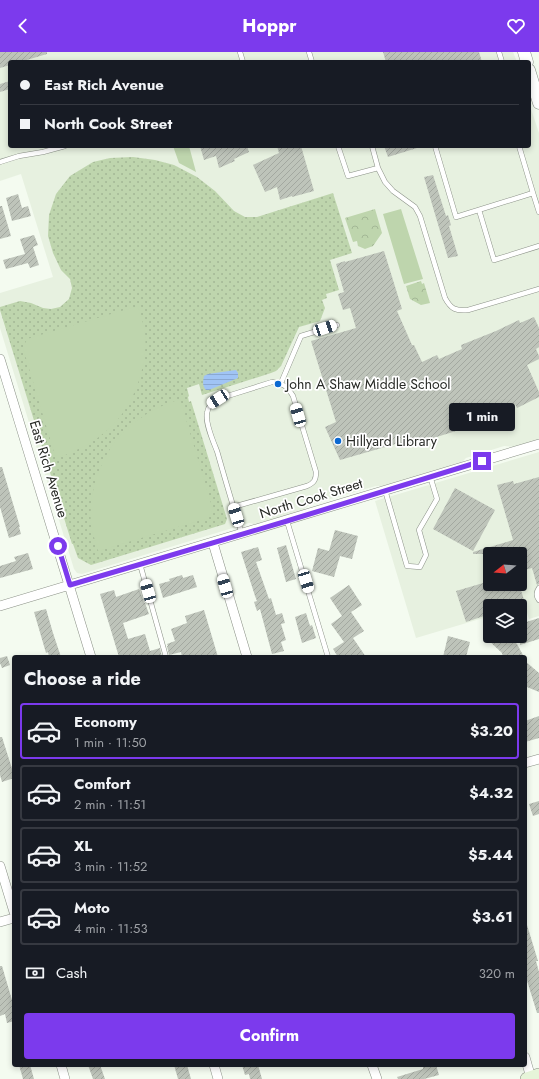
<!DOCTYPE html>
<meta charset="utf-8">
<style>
:root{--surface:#171b24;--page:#242831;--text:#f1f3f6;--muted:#9ea1a6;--line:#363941;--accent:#7c3aed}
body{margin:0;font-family:Jost,sans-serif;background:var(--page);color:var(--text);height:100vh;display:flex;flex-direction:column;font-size:15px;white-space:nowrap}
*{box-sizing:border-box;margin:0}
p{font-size:13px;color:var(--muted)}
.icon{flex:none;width:22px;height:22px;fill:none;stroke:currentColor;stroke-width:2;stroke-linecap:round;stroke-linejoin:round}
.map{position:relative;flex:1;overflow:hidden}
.panel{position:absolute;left:12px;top:603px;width:515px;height:412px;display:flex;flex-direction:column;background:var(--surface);border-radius:4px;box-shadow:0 2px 6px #0003}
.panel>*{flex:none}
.top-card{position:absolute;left:8px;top:8px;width:523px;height:88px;border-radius:4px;box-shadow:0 2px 6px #0003;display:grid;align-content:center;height:88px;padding:0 12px;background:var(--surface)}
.needle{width:26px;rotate:253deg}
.controls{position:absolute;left:483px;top:495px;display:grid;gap:8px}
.controls a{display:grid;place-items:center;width:44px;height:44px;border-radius:4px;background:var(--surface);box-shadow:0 2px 6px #0003;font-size:20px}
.end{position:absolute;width:18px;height:18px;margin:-9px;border:5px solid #7c3aed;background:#fff;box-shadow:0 0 0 2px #fff}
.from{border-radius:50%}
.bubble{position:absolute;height:28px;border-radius:4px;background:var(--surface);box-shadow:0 2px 6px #0003;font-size:13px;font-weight:700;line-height:28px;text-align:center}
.car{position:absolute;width:12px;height:24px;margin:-12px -6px;border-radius:5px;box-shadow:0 0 3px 1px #0007;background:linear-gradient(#fff 24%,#345 0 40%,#fff 0 76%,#345 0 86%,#fff 0)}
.top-card b{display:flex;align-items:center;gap:14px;height:38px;font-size:15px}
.top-card b+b{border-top:1px solid var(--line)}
.top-card i{width:10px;height:10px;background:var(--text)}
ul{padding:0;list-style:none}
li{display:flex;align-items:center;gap:12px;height:56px;margin:0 8px 6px;padding:0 4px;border:2px solid var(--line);border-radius:4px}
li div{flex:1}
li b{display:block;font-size:15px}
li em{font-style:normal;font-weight:700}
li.on{border-color:var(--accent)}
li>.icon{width:36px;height:36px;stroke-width:1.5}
h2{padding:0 12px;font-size:18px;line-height:48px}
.pay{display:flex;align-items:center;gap:10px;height:44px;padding:0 12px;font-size:15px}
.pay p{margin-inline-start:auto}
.cta{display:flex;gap:8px;margin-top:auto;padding:8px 12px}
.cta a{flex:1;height:46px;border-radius:4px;background:var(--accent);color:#fff;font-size:16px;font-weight:700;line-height:46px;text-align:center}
header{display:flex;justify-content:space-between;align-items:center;height:52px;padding:0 12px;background:var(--accent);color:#fff;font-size:18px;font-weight:700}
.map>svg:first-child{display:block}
</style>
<header><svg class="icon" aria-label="back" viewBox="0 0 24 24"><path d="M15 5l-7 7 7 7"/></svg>Hoppr<svg class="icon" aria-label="heart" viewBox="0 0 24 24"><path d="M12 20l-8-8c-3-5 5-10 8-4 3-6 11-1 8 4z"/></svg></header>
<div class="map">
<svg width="539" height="1027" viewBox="0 0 539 1027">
<defs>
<pattern id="grass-dots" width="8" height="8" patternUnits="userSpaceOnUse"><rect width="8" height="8" fill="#bed5ad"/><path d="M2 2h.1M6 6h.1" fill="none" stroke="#a3b795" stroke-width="1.8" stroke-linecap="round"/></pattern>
<pattern id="forest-crowns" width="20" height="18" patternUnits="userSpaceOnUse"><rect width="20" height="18" fill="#bed5ad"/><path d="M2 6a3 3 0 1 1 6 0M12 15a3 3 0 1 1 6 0" fill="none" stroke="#a3b795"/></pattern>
<pattern id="water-rules" width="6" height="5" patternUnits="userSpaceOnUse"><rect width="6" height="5" fill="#a0c4f5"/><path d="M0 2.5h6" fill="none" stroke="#8aa8d2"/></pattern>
<pattern id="building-hatch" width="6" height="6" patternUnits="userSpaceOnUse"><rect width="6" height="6" fill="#bec4ba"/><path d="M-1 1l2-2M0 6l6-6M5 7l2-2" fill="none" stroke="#a3a8a0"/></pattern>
</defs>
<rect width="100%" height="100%" fill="#f4fbf0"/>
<path fill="#e7f1e0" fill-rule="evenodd" d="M0 0H513L517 10H10V94H529V51L539 81V388L515 395 504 394 466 406 460 412 386 434H376L309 453 301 460 258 473 249 471 82 522 77 521 74 517 0 276V241L53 225 21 122 0 129Z
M539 400V564L529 567 525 555 520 556V554H490V564L416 586 375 449ZM490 502H520V532H490Z"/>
<path fill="url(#grass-dots)" d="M133 105 155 108 174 113 197 125 215 139 234 159 245 165H257L333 141 352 201 330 208 339 238 326 242 327 246 322 248 325 256 320 269 299 275 281 314 276 319 271 321 202 343 199 332 187 336 189 344 188 345 189 350 191 349 227 467 225 472 91 513 78 506 73 492H72L0 258V255L20 249 31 251 43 256 51 257 60 255 69 247 72 236 70 227 61 218 53 201 48 184 49 163 56 142 70 124 93 110 110 106Z"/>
<path fill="url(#forest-crowns)" d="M375 157 382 181 373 194 365 197 358 194 357 189 353 190 345 166Z
M421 229 422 232 424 231 430 251 421 253 410 247 406 234Z"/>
<path fill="#bed5ad" d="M173 94H189L196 120 179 111Z
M401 157 423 227 404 232 383 162Z
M138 254C140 263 144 272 145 281 148 312 135 350 114 372 108 378 101 383 95 388 83 396 69 401 56 407L23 296 27 287Z
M180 347 213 458 208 466 98 499C96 490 92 481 91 472 88 442 101 403 122 382 127 376 135 370 141 366 153 357 166 352 180 347Z"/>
<path fill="url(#water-rules)" d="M236 318 238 321V326L209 338H206C202 334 203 329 204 324L208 322Z"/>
<path fill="url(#building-hatch)" d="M0 0H47V2L20 10H10V13L0 16Z
M383 0H479L482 10H386Z
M10 29V37L0 40V32Z
M200 94H247L249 100 234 107 235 109 219 116 216 104 204 108Z
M277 94H301L314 139 292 145V144L280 148 277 135 265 140 253 113 279 101Z
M384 94H416L417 96 388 105Z
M433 123 446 164 448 163 451 173 449 174 458 204 448 206 424 125Z
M18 142 22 156 28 154 31 164 12 169 6 146Z
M0 154H2L11 184 0 187Z
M34 183 38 193 33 195 39 213 30 216 28 211 6 217 3 208 25 202 20 187Z
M384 199 402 257 397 259 412 293H414L422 310 437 303 439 307 462 297 461 293 496 279 519 268 520 271 534 265 539 276V295L536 297 539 304V307L527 313 539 340V345L517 356 515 352 492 363 493 365 480 371 473 357 452 366 456 379 401 396 399 391 340 408 325 375 336 370 311 289 356 276 350 256 343 258 338 242 344 240 336 212 345 209V210Z
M0 415H2L20 475H19L21 482 9 486 0 455Z
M539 425V532L537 533 532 516 520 519V502H473V500L513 488 497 433 513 429 514 432Z
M455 436 495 458 473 499 433 477Z
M335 478 358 484 352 507 340 504 334 525 312 519 318 496 329 499Z
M286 493 296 527 286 530 277 496Z
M258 495 262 508 256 510 269 547 271 546 276 563 282 561 285 571 281 572 286 588 281 590 284 599 272 602 260 557 257 559 254 550 257 549 255 544 241 500Z
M28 501 33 517 0 526V514L16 509 14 505Z
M182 523 183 526 193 523 197 535 163 546 159 532 170 529 169 527Z
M490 529V532H519L525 551 517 554H490V562L466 570 456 539Z
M349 533 362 553 351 560 364 579 353 586 366 605H338L333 597 344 590 331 572 342 564 330 546Z
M139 537 144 551H145L149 562 123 571 128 587 145 582 150 599 160 596 162 605H119L100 542 114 538 116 545Z
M46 557 53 581 61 605H49L48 600 46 601 39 577 34 560Z
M204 558 218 605H182L181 600 169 603 167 594H168L167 592 175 589 171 577 187 571 185 564Z
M306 561 310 574 312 573 316 586 302 591 295 565Z
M539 566V587L520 593V572Z
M448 584 470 590 466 605H443Z
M484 584H509L517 592 524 605H503L502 601Z
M7 604 10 613 2 616 0 611V606Z
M525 609 539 621V640L527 635 525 633Z
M539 664V686L525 690V669Z
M0 685H2L14 723V726L2 730 0 723Z
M539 749V762L533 764 529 752Z
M525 873H527L538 909H536L539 920V961H537L525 922Z
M0 914H2L14 955V969L7 971 5 962 0 964Z
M19 1013H30L34 1027H23Z
M88 1013H100L105 1027H93Z
M174 1013H187L191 1027H178Z
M242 1013H258L262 1027H250L249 1022 245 1023Z
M430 1013H436L439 1023 424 1027H398L397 1025 423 1017V1015Z"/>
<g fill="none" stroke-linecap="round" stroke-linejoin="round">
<defs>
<path id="service" d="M240 0 243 10
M309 0 312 10
M499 0 502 10
M338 94 348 124 378 116
M372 94 378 116 385 130 393 139 415 155 420 164 445 246C451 257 455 259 468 258L539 237
M435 94 456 165 533 141 519 94
M0 110 19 104 43 100 65 94
M533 141 539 160
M479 158 494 208 539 194
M281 331 301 284 337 273
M385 438 407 514 420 515 426 503 419 478 437 447 430 424
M233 455 307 434C314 431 316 428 316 420L293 344C287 334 284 332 272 330L218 347C212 351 208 354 207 361 205 371 213 389 217 399 225 427 233 455 242 482
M287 469 328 605
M140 512 166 605
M539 536C536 540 536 544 539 548"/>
<path id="minor" d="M0 307 91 605
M213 491 247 605
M0 554 539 392
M525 711 539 707
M0 814 14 860
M0 870 14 866
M525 1005 531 1026
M61 1013 65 1027
M214 1013 218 1027
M372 1013 377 1027"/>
<path id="tertiary" d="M524 0 527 10
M529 18 539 51"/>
<path id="secondary" d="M527 1027 539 1023"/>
</defs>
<use href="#service" stroke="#8b9187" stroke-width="5.5"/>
<use href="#minor" stroke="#8b9187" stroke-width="10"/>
<use href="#tertiary" stroke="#8b9187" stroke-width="13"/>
<use href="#secondary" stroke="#8b9187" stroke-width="14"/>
<use href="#service" stroke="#fff" stroke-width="4.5"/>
<use href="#minor" stroke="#fff" stroke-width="9"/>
<use href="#tertiary" stroke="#fff" stroke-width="12"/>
<use href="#secondary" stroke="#e6f5d9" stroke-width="13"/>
</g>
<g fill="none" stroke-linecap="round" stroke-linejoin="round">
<path stroke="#7c3aed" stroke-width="5" d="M58 494 70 533 287 469 482 409"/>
</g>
<g fill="#0b68d1" stroke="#fff" stroke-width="1.5">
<circle cx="278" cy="332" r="4"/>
<circle cx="338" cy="389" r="4"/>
</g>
<g text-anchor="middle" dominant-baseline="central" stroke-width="3.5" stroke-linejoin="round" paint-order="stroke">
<g font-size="14" fill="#272925" stroke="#fff" text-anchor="start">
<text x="286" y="332">John A Shaw Middle School</text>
<text x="346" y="389">Hillyard Library</text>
</g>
<g font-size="14" fill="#272925" stroke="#fff">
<text transform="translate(49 417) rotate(73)">East Rich Avenue</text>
<text transform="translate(311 446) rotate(-17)">North Cook Street</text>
</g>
</g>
</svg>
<div class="controls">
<a><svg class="needle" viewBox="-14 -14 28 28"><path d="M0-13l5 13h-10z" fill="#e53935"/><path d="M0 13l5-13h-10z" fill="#9ea1a6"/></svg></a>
<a><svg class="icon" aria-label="layers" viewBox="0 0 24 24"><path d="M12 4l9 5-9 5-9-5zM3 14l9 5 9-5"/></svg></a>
</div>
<i class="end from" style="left:58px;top:494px"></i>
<i class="end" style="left:482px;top:409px"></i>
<div class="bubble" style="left:449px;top:351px;width:66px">1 min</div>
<i class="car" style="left:325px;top:276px;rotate:72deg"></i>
<i class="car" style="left:218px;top:347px;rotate:237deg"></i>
<i class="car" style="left:298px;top:363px;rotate:344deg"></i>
<i class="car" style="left:236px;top:463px;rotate:343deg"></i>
<i class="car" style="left:306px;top:529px;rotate:163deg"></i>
<i class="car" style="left:225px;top:534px;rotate:344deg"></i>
<i class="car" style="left:148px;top:539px;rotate:344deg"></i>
<div class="top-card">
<b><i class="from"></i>East Rich Avenue</b>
<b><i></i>North Cook Street</b>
</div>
<section class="panel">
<h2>Choose a ride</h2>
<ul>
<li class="on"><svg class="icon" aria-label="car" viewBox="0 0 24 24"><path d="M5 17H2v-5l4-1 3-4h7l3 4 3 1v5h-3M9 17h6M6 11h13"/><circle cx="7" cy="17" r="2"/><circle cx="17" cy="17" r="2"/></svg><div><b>Economy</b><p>1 min · 11:50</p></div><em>$3.20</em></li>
<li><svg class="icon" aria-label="car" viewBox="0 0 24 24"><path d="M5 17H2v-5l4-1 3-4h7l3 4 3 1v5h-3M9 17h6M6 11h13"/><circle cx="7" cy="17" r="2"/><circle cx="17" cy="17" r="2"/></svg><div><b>Comfort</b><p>2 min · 11:51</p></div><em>$4.32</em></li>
<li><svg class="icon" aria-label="car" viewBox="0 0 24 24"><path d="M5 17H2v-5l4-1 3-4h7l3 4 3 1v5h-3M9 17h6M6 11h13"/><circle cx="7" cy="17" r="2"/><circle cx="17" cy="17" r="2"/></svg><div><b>XL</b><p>3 min · 11:52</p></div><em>$5.44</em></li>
<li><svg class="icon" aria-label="car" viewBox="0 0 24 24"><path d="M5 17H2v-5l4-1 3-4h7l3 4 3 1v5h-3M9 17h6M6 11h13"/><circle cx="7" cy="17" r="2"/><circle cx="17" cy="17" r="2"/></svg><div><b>Moto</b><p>4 min · 11:53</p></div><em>$3.61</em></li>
</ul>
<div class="pay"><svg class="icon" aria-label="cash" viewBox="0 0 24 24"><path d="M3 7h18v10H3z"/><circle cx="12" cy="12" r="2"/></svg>Cash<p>320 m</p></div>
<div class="cta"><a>Confirm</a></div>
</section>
</div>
